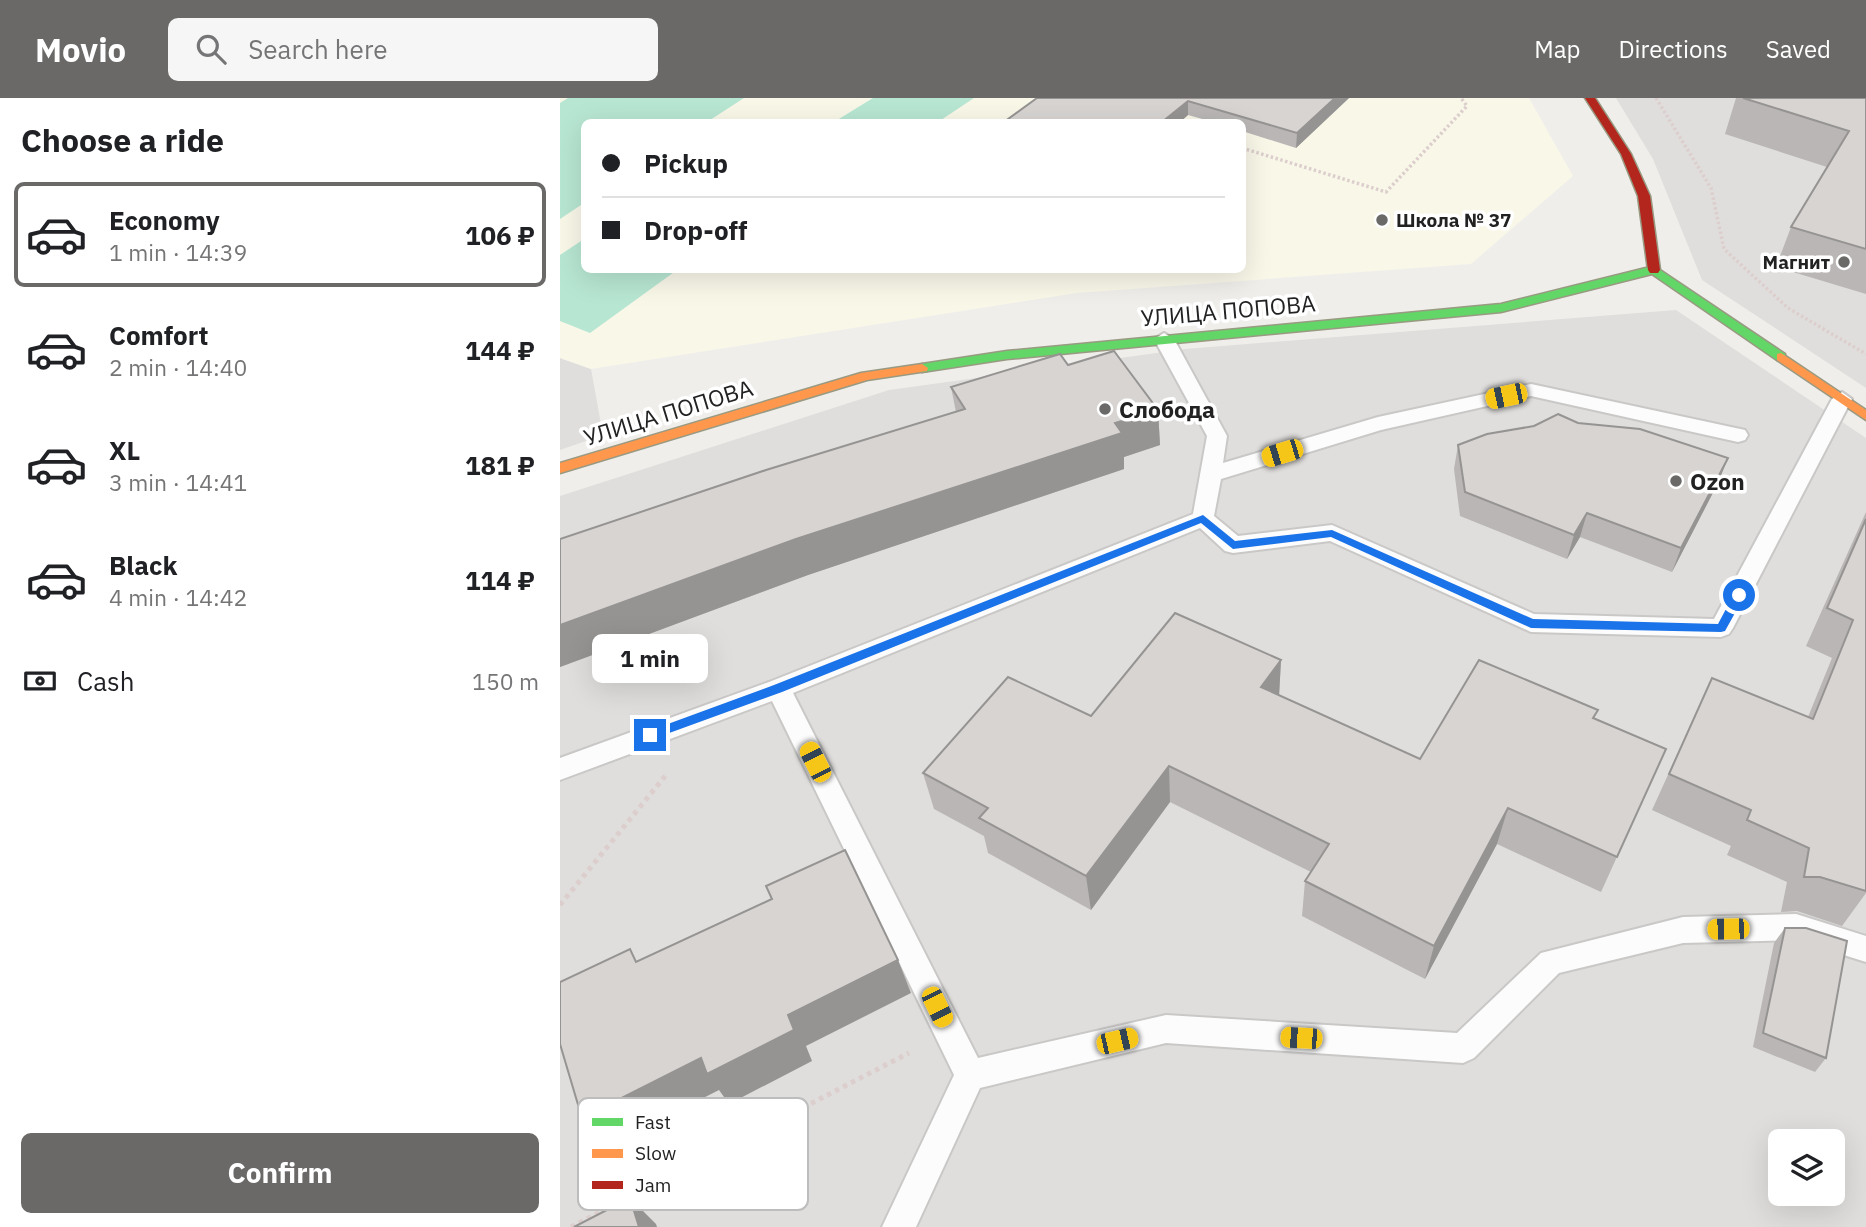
<!DOCTYPE html>
<meta charset="utf-8">
<style>
:root{--surface:#fff;--page:#f6f6f6;--text:#202124;--muted:#757577;--line:#e0e0e0;--accent:#6a6968}
body{margin:0;font-family:"IBM Plex Sans",sans-serif;background:var(--page);color:var(--text);height:100vh;display:flex;flex-direction:column;font-size:26px;white-space:nowrap}
*{box-sizing:border-box;margin:0}
p{font-size:23px;color:var(--muted)}
.icon{flex:none;width:38px;height:38px;fill:none;stroke:currentColor;stroke-width:2;stroke-linecap:round;stroke-linejoin:round}
.map{position:relative;flex:1;overflow:hidden}
.panel{display:flex;flex-direction:column;background:var(--surface);width:560px}
.panel>*{flex:none}
.guide{position:absolute;left:21px;top:21px;width:665px;height:154px;border-radius:10px;box-shadow:0 7px 28px #0002;display:grid;align-content:center;height:154px;padding:0 21px;background:var(--surface)}
.buttons{position:absolute;left:1208px;top:1031px;display:grid;gap:14px}
.buttons a{display:grid;place-items:center;width:77px;height:77px;border-radius:10px;background:var(--surface);box-shadow:0 7px 28px #0002;font-size:35px}
.end{position:absolute;width:32px;height:32px;margin:-16px;border:9px solid #1a73e8;background:#fff;box-shadow:0 0 0 4px #fff}
.from{border-radius:50%}
.bubble{position:absolute;height:49px;border-radius:10px;background:var(--surface);box-shadow:0 7px 28px #0002;font-size:23px;font-weight:700;line-height:49px;text-align:center}
.car{position:absolute;width:21px;height:42px;margin:-21px -10px;border-radius:9px;box-shadow:0 0 5px 2px #0007;background:linear-gradient(#f5c518 24%,#345 0 40%,#f5c518 0 76%,#345 0 86%,#f5c518 0)}
.guide b{display:flex;align-items:center;gap:24px;height:66px;font-size:26px}
.guide b+b{border-top:2px solid var(--line)}
.guide i{width:18px;height:18px;background:var(--text)}
ul{padding:0;list-style:none}
li{display:flex;align-items:center;gap:21px;height:105px;margin:0 14px 10px;padding:0 7px;border:4px solid transparent;border-radius:10px}
li div{flex:1}
li b{display:block;font-size:26px}
li em{font-style:normal;font-weight:700}
li.selected{border-color:var(--accent)}
li>.icon{width:63px;height:63px;stroke-width:1.5}
h2{padding:0 21px;font-size:32px;line-height:84px}
.pay{display:flex;align-items:center;gap:18px;height:77px;padding:0 21px;font-size:26px}
.pay p{margin-inline-start:auto}
.cta{display:flex;gap:14px;margin-top:auto;padding:14px 21px}
.cta a{flex:1;height:80px;border-radius:10px;background:var(--accent);color:#fff;font-size:28px;font-weight:700;line-height:80px;text-align:center}
header{display:flex;align-items:center;gap:42px;box-sizing:border-box;height:98px;padding:0 35px;background:var(--accent);color:#fff}
header strong{font-size:33px}
nav{display:flex;gap:38px;margin-inline-start:auto;font-size:24px}
.search{width:490px;height:63px;background:var(--page);display:flex;align-items:center;gap:18px;box-sizing:border-box;padding:0 24px;border-radius:10px;color:var(--muted);font-size:26px}
main{display:flex;flex:1;min-height:0}
.map>svg:first-child{display:block}
</style>
<header>
<strong>Movio</strong>
<div class="search"><svg class="icon" aria-label="search" viewBox="0 0 24 24"><circle cx="10" cy="10" r="6"/><path d="M15 15l6 6"/></svg>Search here</div>
<nav><a>Map</a><a>Directions</a><a>Saved</a></nav>
</header>
<main>
<section class="panel">
<h2>Choose a ride</h2>
<ul>
<li class="selected"><svg class="icon" aria-label="car" viewBox="0 0 24 24"><path d="M5 17H2v-5l4-1 3-4h7l3 4 3 1v5h-3M9 17h6M6 11h13"/><circle cx="7" cy="17" r="2"/><circle cx="17" cy="17" r="2"/></svg><div><b>Economy</b><p>1 min · 14:39</p></div><em>106 ₽</em></li>
<li><svg class="icon" aria-label="car" viewBox="0 0 24 24"><path d="M5 17H2v-5l4-1 3-4h7l3 4 3 1v5h-3M9 17h6M6 11h13"/><circle cx="7" cy="17" r="2"/><circle cx="17" cy="17" r="2"/></svg><div><b>Comfort</b><p>2 min · 14:40</p></div><em>144 ₽</em></li>
<li><svg class="icon" aria-label="car" viewBox="0 0 24 24"><path d="M5 17H2v-5l4-1 3-4h7l3 4 3 1v5h-3M9 17h6M6 11h13"/><circle cx="7" cy="17" r="2"/><circle cx="17" cy="17" r="2"/></svg><div><b>XL</b><p>3 min · 14:41</p></div><em>181 ₽</em></li>
<li><svg class="icon" aria-label="car" viewBox="0 0 24 24"><path d="M5 17H2v-5l4-1 3-4h7l3 4 3 1v5h-3M9 17h6M6 11h13"/><circle cx="7" cy="17" r="2"/><circle cx="17" cy="17" r="2"/></svg><div><b>Black</b><p>4 min · 14:42</p></div><em>114 ₽</em></li>
</ul>
<div class="pay"><svg class="icon" aria-label="cash" viewBox="0 0 24 24"><path d="M3 7h18v10H3z"/><circle cx="12" cy="12" r="2"/></svg>Cash<p>150 m</p></div>
<div class="cta"><a>Confirm</a></div>
</section>
<div class="map">
<svg width="1306" height="1129" viewBox="0 0 1306 1129">
<rect width="100%" height="100%" fill="#f0eeeb"/>
<path fill="#dfdedc" fill-rule="evenodd" d="M1056 0H1306V290L1142 182 1093 61Z
M1116 212 1306 340V1129H0V398L329 292 625 251ZM1220 1043H1272V1096H1220Z
M0 260 31 271 43 337 0 352Z"/>
<path fill="#f8f7e8" fill-rule="evenodd" d="M0 0H969L1013 78 911 166 517 195 31 271 0 260ZM24 24H682V172H24Z"/>
<path fill="#b7e6d2" d="M8 0H184L147 24H24V105L0 121V5Z
M313 0H414L378 24H274Z
M24 141V172H117L30 235 0 223V157Z"/>
<g fill="none" stroke-linecap="round" stroke-linejoin="round">
<defs>
<path id="lane" d="M604 235 614 241 667 338 663 365 818 319 971 286 1185 332 1188 337 1185 342 1178 344 971 298 821 332 661 381 654 418 678 438 772 427 974 516 1154 521 1272 301 1282 294 1292 301 1173 530 1169 536 1161 539 971 534 770 443 673 455 665 453 640 430 233 595 418 960 606 917 897 935 981 855 1123 819 1236 816 1306 838V864L1236 842 1123 845 999 875 914 960 903 965 606 945 420 990 356 1129H322L394 977 212 603 0 682V660L209 584 633 416 647 338 594 241Z"/>
<path id="fast" d="M1094 168 1225 256V262H1217L1092 176 941 214 447 261 362 274 356 270 362 266 447 253 941 206Z"/>
<path id="slow" d="M1221 255 1306 312V322L1217 262V256Z
M362 266 368 270 367 273 307 282 0 375V365L301 275Z"/>
<path id="jam" d="M1025 0H1035L1071 56 1090 98 1100 172 1098 175H1090L1088 172 1078 98 1061 56Z"/>
</defs>
<use href="#lane" stroke="#c9c8c7" stroke-width="4"/>
<use href="#fast" stroke="#999a82" stroke-width="3"/>
<use href="#slow" stroke="#999a82" stroke-width="3"/>
<use href="#jam" stroke="#999a82" stroke-width="3"/>
<path stroke="#dccecd" stroke-width="3.5" stroke-dasharray="2.5 2.5" stroke-linecap="butt" d="M1096 0 1151 90 1164 151 1228 210 1306 256
M682 50 826 94 907 8 901 0"/>
<path stroke="#dccecd" stroke-width="5" stroke-dasharray="4.5 4.5" stroke-linecap="butt" d="M0 807 106 677
M11 1129 349 955"/>
<use href="#lane" fill="#fdfcfc" fill-rule="evenodd"/>
<use href="#fast" fill="#63d668" fill-rule="evenodd"/>
<use href="#slow" fill="#ff974d" fill-rule="evenodd"/>
<use href="#jam" fill="#b3261e" fill-rule="evenodd"/>
</g>
<path fill="#b9b6b5" d="M477 0H789L736 50 682 33V24H653L628 17 620 24H444Z
M1176 0H1306V196L1216 169 1231 129 1267 69 1165 36Z
M508 267 598 312 600 347 564 359V371L248 477 0 569V441L396 314 391 289Z
M898 347 1158 385 1112 474 1020 439 1007 461 900 418 894 371Z
M1306 414V795L1282 828 1237 813 1221 814 1227 784 1167 757 1171 748 1092 712 1152 580 1248 619 1272 560 1246 548Z
M721 562 719 597 860 661 1035 621 1106 651 1041 794 937 746 865 881 742 818 745 783 751 774 610 704 531 812 428 755 424 738 374 711 363 675 531 618Z
M1225 830 1266 960 1255 974 1193 949 1214 845Z"/>
<path fill="#969493" d="M775 0H789L736 50 737 35Z
M628 3V17L620 24H602Z
M598 312 600 347 564 359V371L248 477 0 569V527L555 325Z
M1168 360 1158 385 1112 474 1121 450Z
M1027 415 1020 439 1007 461 1014 437Z
M721 562 719 599 701 589Z
M609 668 610 704 531 812 526 778Z
M948 710 937 746 865 881 874 848Z
M338 862 351 895 246 948 252 963 169 1006 159 992 49 1048 22 1020Z
M70 1100 96 1126 97 1129H79Z"/>
<path fill="#d7d4d2" stroke="#969493" stroke-width="2" d="M477 0H775L737 35 628 3 602 24H444Z
M1183 0H1306V151L1231 129 1289 33Z
M554 253 598 312 555 325 562 335 236 441 0 527V441L206 372 405 311 391 289 500 256 508 267Z
M998 316 1018 325 1080 331 1168 360 1121 450 1027 415 1014 437 905 394 898 347 927 336 974 328Z
M1306 421V793L1260 779H1244L1249 750 1187 722 1191 712 1109 676 1152 580 1253 621 1293 522 1267 510Z
M615 515 721 562 701 589 860 661 919 562 1038 612 1033 620 1106 651 1057 759 948 710 874 848 745 783 769 746 609 668 526 778 419 720 428 710 363 675 448 579 531 618Z
M285 752 338 862 228 917 234 932 147 976 141 960 22 1020 0 946V884L70 851 76 864 212 801 206 788Z
M1225 830H1246L1287 843 1266 960 1203 935Z
M70 1100 79 1129H14Z"/>
<path fill="#1a73e8" d="M643 417 675 443 772 432 973 521 1158 526 1175 494 1185 497 1165 533 1161 534 971 530 771 439 673 451 641 425 222 594 90 642 84 637 86 634 214 587Z"/>
<g fill="#6a6968" stroke="#fff" stroke-width="2.5">
<circle cx="822" cy="122" r="7"/>
<circle cx="1284" cy="164" r="7"/>
<circle cx="545" cy="311" r="7"/>
<circle cx="1116" cy="383" r="7"/>
</g>
<g text-anchor="middle" dominant-baseline="central" stroke-width="7" stroke-linejoin="round" paint-order="stroke">
<g font-size="19" font-weight="bold" fill="#222" stroke="#fff" text-anchor="start">
<text x="836" y="122">Школа № 37</text>
<text x="1270" y="164" text-anchor="end">Магнит</text>
</g>
<g font-size="23" fill="#222" stroke="#fff">
<text transform="translate(668 212) rotate(-5)">УЛИЦА ПОПОВА</text>
<text transform="translate(108 314) rotate(-17)">УЛИЦА ПОПОВА</text>
</g>
<g font-size="23" font-weight="bold" fill="#222" stroke="#fff" text-anchor="start">
<text x="559" y="311">Слобода</text>
<text x="1130" y="383">Ozon</text>
</g>
</g>
<rect x="18" y="1000" width="230" height="112" rx="10" fill="#fff" stroke="#bdbdbd" stroke-width="2"/>
<rect x="32" y="1020" width="31" height="8" fill="#63d668"/>
<rect x="32" y="1051" width="31" height="9" fill="#ff974d"/>
<rect x="32" y="1083" width="31" height="8" fill="#b3261e"/>
<g font-size="19" fill="#222">
<text x="75" y="1031">Fast</text>
<text x="75" y="1062">Slow</text>
<text x="75" y="1094">Jam</text>
</g>
</svg>
<div class="buttons">
<a><svg class="icon" aria-label="layers" viewBox="0 0 24 24"><path d="M12 4l9 5-9 5-9-5zM3 14l9 5 9-5"/></svg></a>
</div>
<i class="end from" style="left:1179px;top:497px"></i>
<i class="end" style="left:90px;top:637px"></i>
<div class="bubble" style="left:32px;top:536px;width:116px">1 min</div>
<i class="car" style="left:946px;top:298px;rotate:258deg"></i>
<i class="car" style="left:722px;top:355px;rotate:253deg"></i>
<i class="car" style="left:255px;top:664px;rotate:333deg"></i>
<i class="car" style="left:1168px;top:831px;rotate:269deg"></i>
<i class="car" style="left:377px;top:909px;rotate:154deg"></i>
<i class="car" style="left:741px;top:940px;rotate:273deg"></i>
<i class="car" style="left:557px;top:943px;rotate:77deg"></i>
<div class="guide">
<b><i class="from"></i>Pickup</b>
<b><i></i>Drop-off</b>
</div>
</div>
</main>
